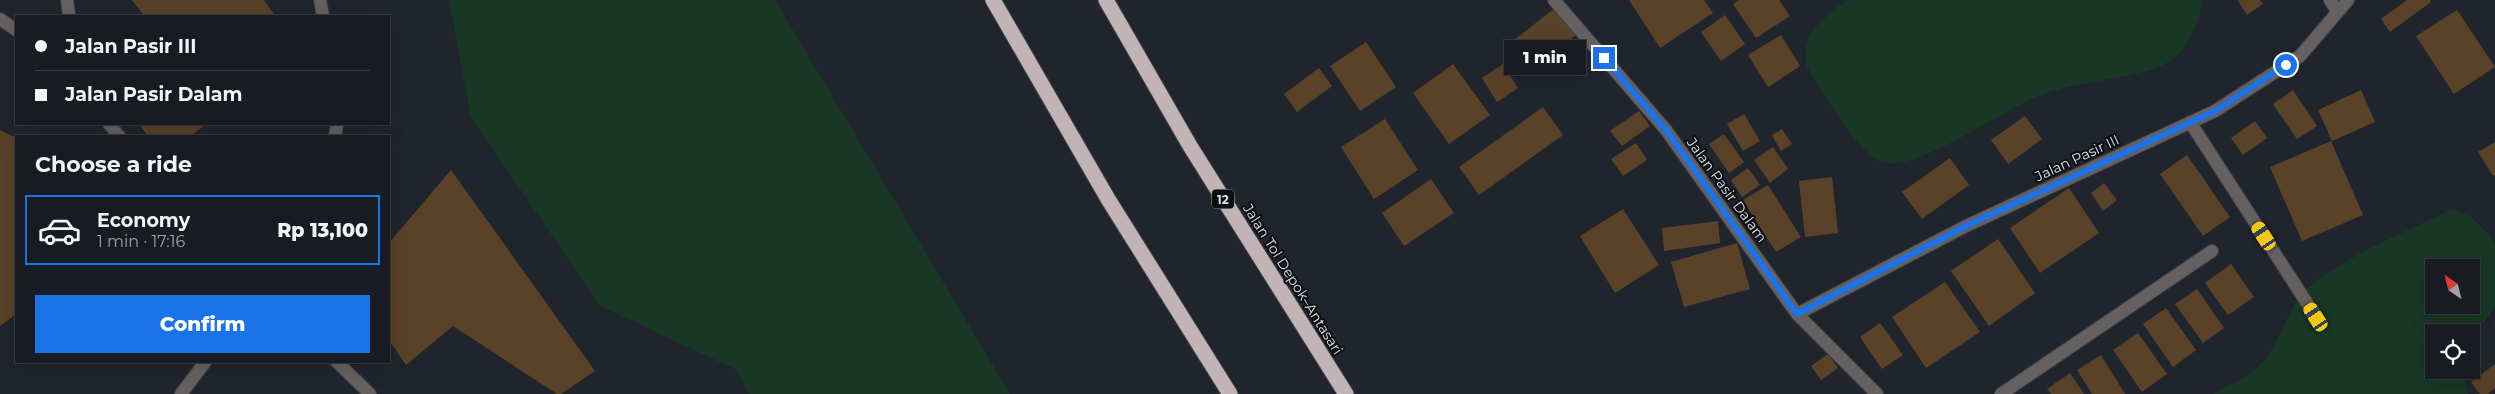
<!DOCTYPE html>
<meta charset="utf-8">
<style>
:root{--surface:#181c22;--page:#25292f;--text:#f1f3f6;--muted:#9fa1a5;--line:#363a40;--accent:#1a73e8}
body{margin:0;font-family:Montserrat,sans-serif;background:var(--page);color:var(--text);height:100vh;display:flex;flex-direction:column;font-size:19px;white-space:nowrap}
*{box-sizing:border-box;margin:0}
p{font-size:16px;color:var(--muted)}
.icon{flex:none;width:28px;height:28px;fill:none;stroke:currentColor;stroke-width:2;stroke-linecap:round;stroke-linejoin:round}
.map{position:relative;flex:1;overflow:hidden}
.sheet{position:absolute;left:15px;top:135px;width:375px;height:228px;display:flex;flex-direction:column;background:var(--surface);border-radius:0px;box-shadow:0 5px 20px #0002,0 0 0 1px var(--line)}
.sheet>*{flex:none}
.guide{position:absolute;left:15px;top:15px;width:375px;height:110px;border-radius:0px;box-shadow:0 5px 20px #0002,0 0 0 1px var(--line);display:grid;align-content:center;height:110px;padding:0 20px;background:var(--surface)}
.needle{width:32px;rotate:325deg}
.buttons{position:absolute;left:2425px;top:259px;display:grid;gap:10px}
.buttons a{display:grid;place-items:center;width:55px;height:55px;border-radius:0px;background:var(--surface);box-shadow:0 5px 20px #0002,0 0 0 1px var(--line);font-size:25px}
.end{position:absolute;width:22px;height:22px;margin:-11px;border:6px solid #1a73e8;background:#fff;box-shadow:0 0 0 2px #fff}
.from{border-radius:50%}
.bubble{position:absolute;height:35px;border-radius:0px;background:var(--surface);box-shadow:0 5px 20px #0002,0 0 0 1px var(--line);font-size:16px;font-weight:800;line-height:35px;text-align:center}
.car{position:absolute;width:15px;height:30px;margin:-15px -8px;border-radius:6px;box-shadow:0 0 4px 1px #0007;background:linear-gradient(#f5c518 24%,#345 0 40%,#f5c518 0 76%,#345 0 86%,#f5c518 0)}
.guide b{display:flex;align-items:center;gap:18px;height:48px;font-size:19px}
.guide b+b{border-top:1px solid var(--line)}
.guide i{width:12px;height:12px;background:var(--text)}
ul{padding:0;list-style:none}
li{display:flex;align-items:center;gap:15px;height:70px;margin:0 10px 8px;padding:0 10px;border:2px solid transparent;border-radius:0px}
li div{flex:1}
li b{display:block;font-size:19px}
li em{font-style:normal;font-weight:800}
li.selected{border-color:var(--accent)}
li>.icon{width:45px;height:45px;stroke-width:1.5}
h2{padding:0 20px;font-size:22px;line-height:60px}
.button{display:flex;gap:10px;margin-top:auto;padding:10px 20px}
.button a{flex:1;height:58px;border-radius:0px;background:var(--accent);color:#fff;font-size:20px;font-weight:800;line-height:58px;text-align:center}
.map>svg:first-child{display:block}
</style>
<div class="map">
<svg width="2495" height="394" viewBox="0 0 2495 394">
<rect width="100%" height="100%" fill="#20252d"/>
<path fill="#183724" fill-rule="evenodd" d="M449 0H775L1010 394H749L735 369 600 306 471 117Z
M1848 0H2203C2197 26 2189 53 2163 65 2157 68 2149 70 2142 72 2103 83 2061 83 2025 102 1997 116 1909 174 1881 162 1856 151 1822 90 1807 67 1799 35 1824 16 1848 0Z
M2452 209 2471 217 2489 234 2495 244V307L2471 340V332H2434V370H2463L2468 394H2213C2233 383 2258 373 2270 352 2284 331 2289 305 2309 287 2344 256 2409 231 2452 209ZM2434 268H2471V305H2434Z"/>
<path fill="#5a4229" d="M132 0H264L275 16H144Z
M1629 0H1704L1713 13 1660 48Z
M1739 0H1779L1790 16 1756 38 1733 4Z
M2239 0H2260L2263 4 2247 15 2238 1Z
M2407 0H2430L2431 2 2390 32 2381 19Z
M1555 8 1576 35 1535 67 1514 40Z
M2457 10 2495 67 2454 94 2416 36Z
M1725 15 1745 44 1721 61 1701 32Z
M1781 35 1800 66 1768 87 1748 55Z
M1366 42 1396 87 1360 111 1330 66Z
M1453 64 1490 115 1449 144 1413 93Z
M1503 64 1518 88 1497 102 1482 78Z
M1319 68 1332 86 1297 112 1284 94Z
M2293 90 2317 126 2297 139 2273 104Z
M2361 90 2375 122 2332 141 2318 110Z
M1543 107 1563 135 1479 195 1459 167Z
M1639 111 1650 126 1622 146 1610 131Z
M1744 114 1760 141 1743 151 1727 124Z
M2025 116 2042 139 2008 164 1991 140Z
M1385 119 1418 170 1374 199 1341 147Z
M2255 121 2267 138 2243 155 2231 138Z
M139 124H206L191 136H148Z
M1782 129 1792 144 1781 151 1772 135Z
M0 130 16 138V314L0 326Z
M1724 134 1744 162 1729 173 1709 144Z
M2331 141 2363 215 2302 241 2270 167Z
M2495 142V175L2493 176 2478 152Z
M1636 143 1647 160 1623 176 1611 159Z
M1773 147 1788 169 1770 183 1754 160Z
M2187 155 2230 217 2203 236 2160 174Z
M1950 158 1969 185 1922 219 1902 192Z
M1748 168 1760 185 1742 197 1731 180Z
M451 170 595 371 561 394H557L453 326 406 365 389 340V243Z
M1832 177 1838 233 1805 237 1799 181Z
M1431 179 1454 213 1404 246 1382 213Z
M2104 183 2117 200 2103 211 2091 193Z
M1768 185 1801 237 1776 252 1743 200Z
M2069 188 2099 233 2040 273 2010 228Z
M1623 209 1659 265 1615 293 1580 236Z
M1718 221 1720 243 1664 251 1662 228Z
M1998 239 2035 293 1989 326 1951 271Z
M1737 243 1750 289 1684 307 1671 262Z
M2231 264 2254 297 2228 315 2205 283Z
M1945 282 1980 332 1926 368 1892 317Z
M2197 289 2224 328 2203 343 2175 304Z
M2166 308 2196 350 2173 367 2143 324Z
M1880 323 1903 355 1882 369 1860 337Z
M2138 333 2167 374 2142 392 2113 350Z
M1828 354 1838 368 1821 380 1811 366Z
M2101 355 2125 394H2092L2077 370Z
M2495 364V388L2488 394H2480L2471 382Z
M2070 373 2084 394H2051L2047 389Z"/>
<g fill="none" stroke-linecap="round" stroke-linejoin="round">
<defs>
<path id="minor" d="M67 0 69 16
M320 0 323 16
M1554 0 1666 130 1797 314 1877 394
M2330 0 2337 11
M0 19 16 30
M2190 122 2316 317
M109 124 119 136
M335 136 337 124
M1797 314 1966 226 2215 111 2300 56 2348 0
M336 361 370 394
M181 394 206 361
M2001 394 2212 251"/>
<path id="highway" d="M993 0 1108 199 1230 394
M1106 0 1190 146 1346 394"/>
</defs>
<use href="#minor" stroke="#3e434a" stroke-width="14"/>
<use href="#highway" stroke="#3e434a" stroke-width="17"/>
<use href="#minor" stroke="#666061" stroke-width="12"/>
<use href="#highway" stroke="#c2b4b6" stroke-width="15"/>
</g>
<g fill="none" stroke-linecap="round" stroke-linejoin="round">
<path stroke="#1a73e8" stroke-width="6" d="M1604 58 1666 130 1797 314 1966 226 2215 111 2286 65"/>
</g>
<g text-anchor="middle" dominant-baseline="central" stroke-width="4" stroke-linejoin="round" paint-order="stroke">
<rect fill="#0c0e11" stroke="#9ea1a5" stroke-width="1" x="1212" y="189.5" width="22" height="19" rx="4"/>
<g font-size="12" font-weight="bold" fill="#dde0e5">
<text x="1223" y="199">12</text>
</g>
<g font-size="14" fill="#dde0e5" stroke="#0c0e11">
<text transform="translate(2077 158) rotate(-25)">Jalan Pasir III</text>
<text transform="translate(1727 190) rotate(54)">Jalan Pasir Dalam</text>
<text transform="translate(1293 279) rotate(58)">Jalan Tol Depok–Antasari</text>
</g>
</g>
</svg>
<div class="buttons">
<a><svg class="needle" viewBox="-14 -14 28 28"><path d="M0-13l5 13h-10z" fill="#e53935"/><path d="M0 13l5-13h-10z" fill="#9fa1a5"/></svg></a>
<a><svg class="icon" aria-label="locate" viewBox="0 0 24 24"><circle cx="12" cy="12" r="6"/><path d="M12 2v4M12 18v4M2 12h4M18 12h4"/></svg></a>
</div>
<i class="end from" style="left:2286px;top:65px"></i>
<i class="end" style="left:1604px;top:58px"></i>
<div class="bubble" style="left:1504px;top:40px;width:82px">1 min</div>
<i class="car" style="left:2264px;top:236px;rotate:327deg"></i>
<i class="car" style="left:2316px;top:317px;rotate:327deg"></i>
<div class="guide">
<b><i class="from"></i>Jalan Pasir III</b>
<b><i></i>Jalan Pasir Dalam</b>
</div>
<section class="sheet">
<h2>Choose a ride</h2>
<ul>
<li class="selected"><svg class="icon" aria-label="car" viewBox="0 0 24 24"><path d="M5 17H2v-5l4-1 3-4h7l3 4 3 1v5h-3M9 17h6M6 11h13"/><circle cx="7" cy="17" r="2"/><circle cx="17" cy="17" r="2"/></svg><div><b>Economy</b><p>1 min · 17:16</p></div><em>Rp 13,100</em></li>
</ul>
<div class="button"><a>Confirm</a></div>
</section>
</div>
